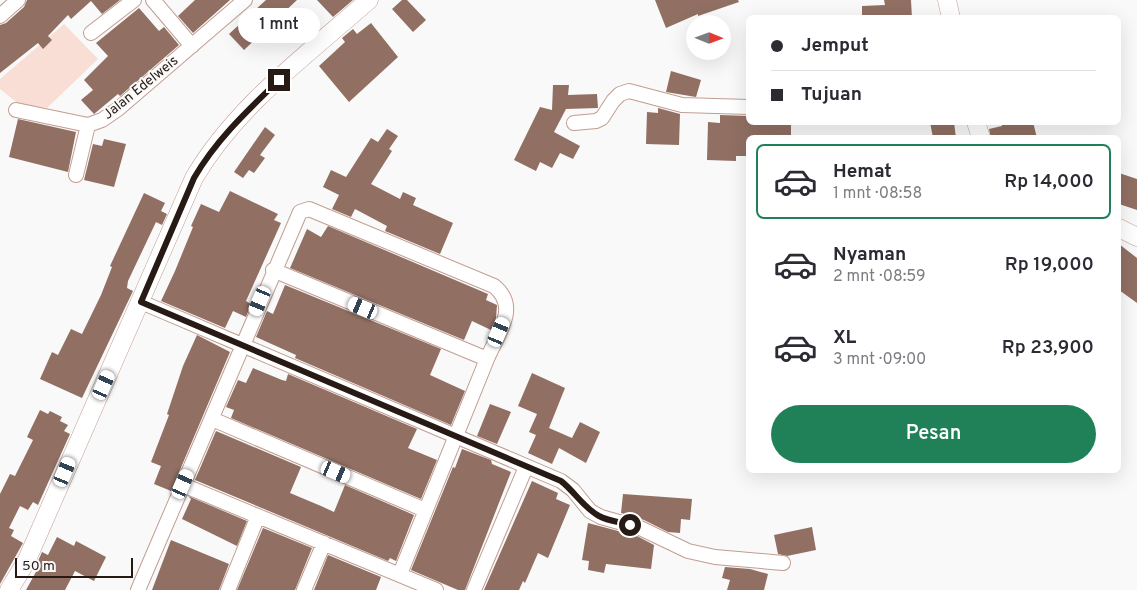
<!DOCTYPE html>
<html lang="id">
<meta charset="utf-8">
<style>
:root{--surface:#fff;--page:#f7f7f7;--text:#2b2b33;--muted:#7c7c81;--line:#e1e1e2;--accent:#208159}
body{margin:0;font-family:Overpass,sans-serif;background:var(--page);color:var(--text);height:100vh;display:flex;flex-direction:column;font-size:19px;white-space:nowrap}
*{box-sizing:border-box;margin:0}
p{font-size:16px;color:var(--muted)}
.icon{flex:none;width:28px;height:28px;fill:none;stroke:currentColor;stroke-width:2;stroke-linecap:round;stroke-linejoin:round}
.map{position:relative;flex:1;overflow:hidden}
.panel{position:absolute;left:746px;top:135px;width:375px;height:338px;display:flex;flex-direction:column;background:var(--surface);border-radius:8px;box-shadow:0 5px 20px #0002}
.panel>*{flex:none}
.guide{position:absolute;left:746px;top:15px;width:375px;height:110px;border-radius:8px;box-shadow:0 5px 20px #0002;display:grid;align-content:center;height:110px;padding:0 25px;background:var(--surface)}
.needle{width:32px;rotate:91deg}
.controls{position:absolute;left:686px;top:15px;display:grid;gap:10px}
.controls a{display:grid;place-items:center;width:45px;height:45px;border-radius:50%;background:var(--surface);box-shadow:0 5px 20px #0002;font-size:25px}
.scale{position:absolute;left:15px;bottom:12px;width:118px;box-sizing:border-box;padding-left:5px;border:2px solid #271914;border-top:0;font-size:14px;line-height:18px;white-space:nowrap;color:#271914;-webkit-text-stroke:4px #f9f9f9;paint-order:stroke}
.end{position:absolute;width:22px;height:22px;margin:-11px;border:6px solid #271914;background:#fff;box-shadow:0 0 0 2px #fff}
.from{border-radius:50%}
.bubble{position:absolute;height:35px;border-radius:18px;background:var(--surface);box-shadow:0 5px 20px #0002;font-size:16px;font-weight:600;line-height:35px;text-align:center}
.car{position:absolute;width:15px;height:30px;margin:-15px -8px;border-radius:6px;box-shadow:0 0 4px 1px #0007;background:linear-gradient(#fff 24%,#345 0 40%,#fff 0 76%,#345 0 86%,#fff 0)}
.guide b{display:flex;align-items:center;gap:18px;height:48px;font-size:19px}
.guide b+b{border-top:1px solid var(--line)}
.guide i{width:12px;height:12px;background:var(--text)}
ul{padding:9px 0 0;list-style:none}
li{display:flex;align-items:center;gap:15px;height:75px;margin:0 10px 8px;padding:0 15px;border:2px solid transparent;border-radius:8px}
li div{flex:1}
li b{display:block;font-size:19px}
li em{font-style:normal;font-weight:600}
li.current{border-color:var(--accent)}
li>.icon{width:45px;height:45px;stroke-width:1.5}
.cta{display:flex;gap:10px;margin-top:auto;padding:10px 25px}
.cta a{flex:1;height:58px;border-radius:30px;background:var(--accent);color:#fff;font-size:20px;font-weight:600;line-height:58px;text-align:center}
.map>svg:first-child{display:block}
</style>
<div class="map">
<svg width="1137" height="590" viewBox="0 0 1137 590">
<rect width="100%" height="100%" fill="#f9f9f9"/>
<path fill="#f9ded5" d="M64 24 98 59 47 108 19 104 0 89V79Z"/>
<path fill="#916f63" d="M27 0H120L102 14 91 1 71 19 68 15 48 36 52 40 43 49 38 43 0 73V25L6 23 24 7Z
M195 0H230L193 33 178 16Z
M266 0H297L244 50 229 34Z
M317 0H353L333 17Z
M402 0H407L426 20 413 32 392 9Z
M655 0H738L739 2 698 16V14L666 28Z
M884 0H911L912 18H862V6L885 5Z
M139 8 159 31 164 27 179 45 120 96 118 94 94 114 81 100 93 90 84 80 108 56 96 43Z
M371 23 398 57 349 102 319 66 345 42 342 38 353 29 357 34Z
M671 71 701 80 696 97 666 92Z
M553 85H569L568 95 597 94 598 108 566 109 554 132 580 146 573 159 560 153 552 168 540 162 536 171 514 160 540 107 552 110Z
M658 108 680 114 679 145 646 144 647 112 658 113Z
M720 115 749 116V122H791V138H749V156H736V161L707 160 708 122 720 123Z
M18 119 76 132 68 172 9 157Z
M930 122H954L956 138H933Z
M1001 122H1033L1037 138H991L989 129 1002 126Z
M265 127 275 135 260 155 265 158 254 173 249 170 243 178 234 172Z
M387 129 398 136 389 149 392 151 371 184 400 199 403 192 416 198 413 205 453 223 440 254 385 231 387 226 355 209 351 217 332 209 339 195 323 187 331 170 346 177 371 138 378 142Z
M104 139 126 144 114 187 84 180 93 144 102 146Z
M1119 173 1137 179V210L1119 204Z
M230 191 278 214 274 220 281 223 246 301 251 304 246 317 233 311 225 328 161 301 175 271 193 227 191 226 201 204 219 212Z
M144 193 165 203 161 211 167 214 162 225 156 222 128 281 127 288 133 291 82 398 40 379 52 352 58 355 71 329 82 334 101 295 112 267 110 266Z
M328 226 488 294 486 300 497 305 496 318 491 330 472 321 464 340 290 268 307 229 321 237Z
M1119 244 1137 258V303L1119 290Z
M285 285 441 349 430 375 465 391 451 425 295 358 296 355 256 337 267 311 273 314Z
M197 335 230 352 171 491 154 484 161 466 151 462 169 415 167 414 183 366Z
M253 368 282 380 286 381 288 374 417 429 408 448 437 460 421 499 231 418 234 410 226 407 238 380 246 383Z
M532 373 565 388 549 428 572 438 580 422 600 432 586 463 559 448 552 464 528 453 536 435 529 432 537 414 518 406Z
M490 404 511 412 497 444 477 436Z
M40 410 48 414 50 411 62 417 60 421 68 425 64 431 70 434 38 505 33 502 28 510 20 506 9 528 14 530 11 536 23 543 0 584V494L10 474 15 476 33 440 27 437Z
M216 431 301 467 290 493 321 506 334 512 345 485 414 515 396 561 390 558 388 561 195 480Z
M462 449 491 460 492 464 511 472 465 590H458L411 570 453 467 455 468Z
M532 481 558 493 556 499 570 505 548 558 538 553 525 583 523 581 519 590H484Z
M623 494 692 499 690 520 681 519 680 533 668 532 644 520 621 513Z
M188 496 247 521 237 546 182 519 191 499Z
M588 523 637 536 654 545 651 569 606 564 604 573 588 570 589 561 582 560Z
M812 527 816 550 787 556 778 554 774 535Z
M263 528 312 548 295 590H237Z
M57 537 74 546 76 541 106 557 94 581 75 571 65 590H26L37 570 35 568 42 552 48 555Z
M171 540 229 564 219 590H152Z
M328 555 381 577 376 590H314Z
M725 567 750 569 768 574 764 590H727L730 580 722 578Z"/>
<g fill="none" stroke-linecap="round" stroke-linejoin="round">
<defs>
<path id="minor" d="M153 0 192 46
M0 16 18 0
M91 33 134 0
M16 110 88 125 102 120 118 109 245 0
M574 123 596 121 602 118 613 101 620 94 629 91 682 105 749 107
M76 175 88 125
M273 270 487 359 400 574
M141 302 561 481 573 490 590 511 601 517 640 528 688 551 715 557 783 563
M212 419 425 510
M183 485 436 590
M138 590 300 212 309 209 494 286C520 307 498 333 487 359
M228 590 258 516
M304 590 324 543
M474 590 526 467"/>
<path id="tertiary" d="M947 0 951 18
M976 122 981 138
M1119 228 1137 237
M9 590 26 562 194 178C236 106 308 54 369 0"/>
</defs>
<use href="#minor" stroke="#c29d91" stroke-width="16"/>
<use href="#tertiary" stroke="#c29d91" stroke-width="19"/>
<use href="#minor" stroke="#fff" stroke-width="14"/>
<use href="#tertiary" stroke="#fff" stroke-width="18"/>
</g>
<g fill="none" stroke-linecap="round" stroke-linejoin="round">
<path stroke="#271914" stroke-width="6" d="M279 80C247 111 216 140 194 178L141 302 561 481C574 491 584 508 599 516 608 521 620 522 630 525"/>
</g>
<g text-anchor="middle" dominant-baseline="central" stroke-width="4" stroke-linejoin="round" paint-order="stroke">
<g font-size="14" fill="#271914" stroke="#f9f9f9">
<text transform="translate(141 88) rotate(-39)">Jalan Edelweis</text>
</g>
</g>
</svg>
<div class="controls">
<a><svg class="needle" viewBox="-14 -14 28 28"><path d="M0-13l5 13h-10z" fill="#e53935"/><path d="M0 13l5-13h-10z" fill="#7c7c81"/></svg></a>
</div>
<div class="scale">50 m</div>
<i class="end from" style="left:630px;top:525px"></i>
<i class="end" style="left:279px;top:80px"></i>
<div class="bubble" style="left:238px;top:8px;width:82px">1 mnt</div>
<i class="car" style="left:260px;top:301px;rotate:203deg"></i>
<i class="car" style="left:363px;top:308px;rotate:293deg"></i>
<i class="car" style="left:499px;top:332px;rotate:23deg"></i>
<i class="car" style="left:104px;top:385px;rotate:24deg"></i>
<i class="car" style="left:65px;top:472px;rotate:23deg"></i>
<i class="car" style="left:336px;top:472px;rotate:113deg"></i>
<i class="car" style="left:183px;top:484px;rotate:24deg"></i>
<div class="guide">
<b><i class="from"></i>Jemput</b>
<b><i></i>Tujuan</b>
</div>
<section class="panel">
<ul>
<li class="current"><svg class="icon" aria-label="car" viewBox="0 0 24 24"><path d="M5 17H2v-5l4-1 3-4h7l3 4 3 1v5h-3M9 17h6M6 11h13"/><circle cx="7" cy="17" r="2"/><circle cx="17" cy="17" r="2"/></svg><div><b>Hemat</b><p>1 mnt · 08:58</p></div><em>Rp 14,000</em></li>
<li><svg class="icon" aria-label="car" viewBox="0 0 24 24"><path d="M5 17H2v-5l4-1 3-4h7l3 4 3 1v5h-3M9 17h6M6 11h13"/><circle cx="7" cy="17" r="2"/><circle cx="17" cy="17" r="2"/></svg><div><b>Nyaman</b><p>2 mnt · 08:59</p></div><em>Rp 19,000</em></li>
<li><svg class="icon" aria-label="car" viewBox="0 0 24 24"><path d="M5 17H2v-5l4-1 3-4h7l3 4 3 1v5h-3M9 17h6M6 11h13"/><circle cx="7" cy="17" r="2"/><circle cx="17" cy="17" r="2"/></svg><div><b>XL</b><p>3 mnt · 09:00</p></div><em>Rp 23,900</em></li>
</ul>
<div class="cta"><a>Pesan</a></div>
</section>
</div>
